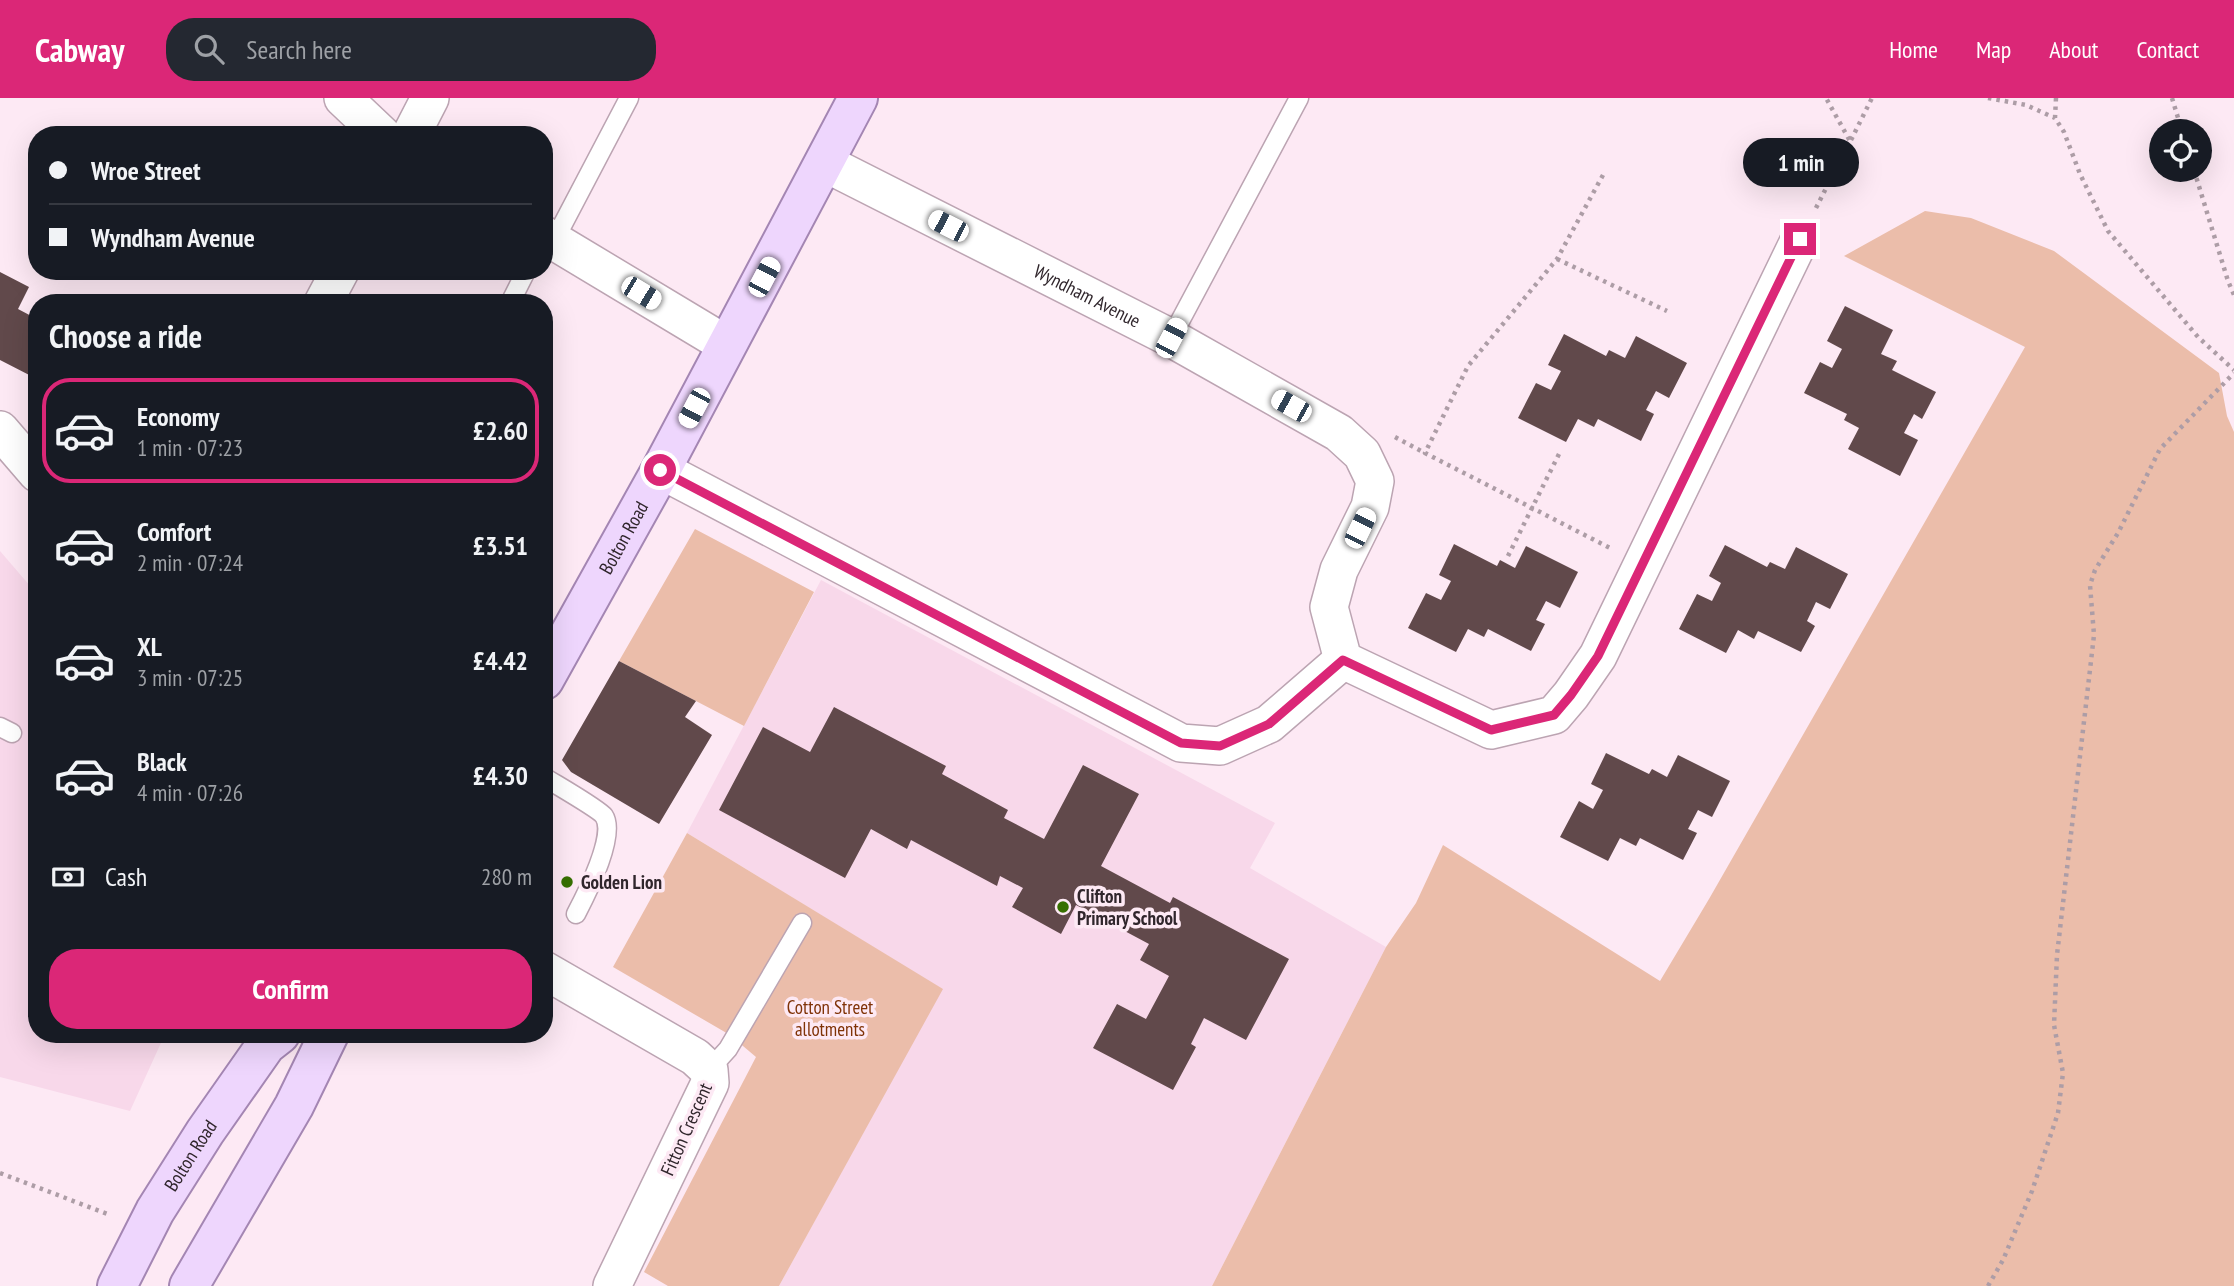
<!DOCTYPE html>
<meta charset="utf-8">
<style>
:root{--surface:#171b24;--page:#242831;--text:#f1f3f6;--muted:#9ea1a6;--line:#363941;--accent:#db2777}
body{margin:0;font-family:"PT Sans Narrow",sans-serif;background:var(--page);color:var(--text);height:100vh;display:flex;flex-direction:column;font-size:26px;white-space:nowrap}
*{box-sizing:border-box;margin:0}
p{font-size:23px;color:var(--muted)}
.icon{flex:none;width:38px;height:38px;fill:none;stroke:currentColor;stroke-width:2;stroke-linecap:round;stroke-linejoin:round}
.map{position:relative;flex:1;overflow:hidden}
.details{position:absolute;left:28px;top:196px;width:525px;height:749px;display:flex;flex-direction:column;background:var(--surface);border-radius:28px;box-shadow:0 7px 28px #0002}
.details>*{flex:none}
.guide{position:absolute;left:28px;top:28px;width:525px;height:154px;border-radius:28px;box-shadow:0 7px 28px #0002;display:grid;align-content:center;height:154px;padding:0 21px;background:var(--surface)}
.fabs{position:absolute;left:2149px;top:21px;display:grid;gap:14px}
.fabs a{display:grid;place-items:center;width:63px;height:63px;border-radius:50%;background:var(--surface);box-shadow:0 7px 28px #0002;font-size:35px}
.end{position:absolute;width:32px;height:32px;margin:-16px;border:9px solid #db2777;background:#fff;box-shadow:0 0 0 4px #fff}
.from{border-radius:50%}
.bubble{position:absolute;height:49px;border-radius:24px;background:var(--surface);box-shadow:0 7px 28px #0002;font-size:23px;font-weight:700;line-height:49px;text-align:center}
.car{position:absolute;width:21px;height:42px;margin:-21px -10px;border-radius:9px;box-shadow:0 0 5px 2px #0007;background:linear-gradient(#fff 24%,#345 0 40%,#fff 0 76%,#345 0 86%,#fff 0)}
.guide b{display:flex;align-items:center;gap:24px;height:66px;font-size:26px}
.guide b+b{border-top:2px solid var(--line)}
.guide i{width:18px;height:18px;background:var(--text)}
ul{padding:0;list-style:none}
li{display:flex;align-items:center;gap:21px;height:105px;margin:0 14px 10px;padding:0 7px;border:4px solid transparent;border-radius:28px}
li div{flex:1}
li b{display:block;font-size:26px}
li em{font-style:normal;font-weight:700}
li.current{border-color:var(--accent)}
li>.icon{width:63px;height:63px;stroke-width:1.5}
h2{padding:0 21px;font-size:32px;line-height:84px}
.pay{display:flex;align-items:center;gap:18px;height:77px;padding:0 21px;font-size:26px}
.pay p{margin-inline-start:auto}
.cta{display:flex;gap:14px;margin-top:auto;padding:14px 21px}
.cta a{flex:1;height:80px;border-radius:28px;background:var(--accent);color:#fff;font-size:28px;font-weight:700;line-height:80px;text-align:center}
header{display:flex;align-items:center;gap:42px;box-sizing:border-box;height:98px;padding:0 35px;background:var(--accent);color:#fff}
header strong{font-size:33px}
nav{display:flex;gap:38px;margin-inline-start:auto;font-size:24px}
.search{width:490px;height:63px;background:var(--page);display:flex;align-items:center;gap:18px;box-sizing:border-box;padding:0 24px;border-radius:28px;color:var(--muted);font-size:26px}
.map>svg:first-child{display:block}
</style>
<header>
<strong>Cabway</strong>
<div class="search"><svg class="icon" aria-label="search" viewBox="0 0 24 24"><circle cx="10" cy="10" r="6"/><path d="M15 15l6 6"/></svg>Search here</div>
<nav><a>Home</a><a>Map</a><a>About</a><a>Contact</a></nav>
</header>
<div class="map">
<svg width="2234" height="1188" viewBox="0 0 2234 1188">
<rect width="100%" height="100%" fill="#fde9f4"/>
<path fill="#f8d8ea" d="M0 453 37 496V936H165L130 1013 0 979Z
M821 482 1275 725 1250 770 1386 849 1212 1188H779L942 891 687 735Z"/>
<path fill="#ebbdaa" d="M1925 113 1971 120 2054 153 2219 275 2227 318 2234 334V1188H1212L1386 849 1416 805 1443 747 1660 883 1709 801 2025 249 1844 158Z
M695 431 814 494 744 628 619 563Z
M687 735 943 891 779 1188H668L644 1174 756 959 730 937 613 869Z"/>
<path fill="#61494b" d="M0 174 29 189 18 211 37 221V281L0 262Z
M1845 208 1893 232 1881 256 1897 263 1892 272 1936 294 1922 321 1914 316 1904 335 1918 342 1900 378 1848 351 1859 330 1844 322 1847 316 1804 295 1820 264 1832 270 1842 251 1827 243Z
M1564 236 1606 258 1609 252 1625 260 1636 238 1687 265 1669 300 1656 293 1646 312 1654 316 1641 343 1598 321 1594 329 1578 321 1566 344 1518 320 1536 285 1551 292 1561 273 1548 267Z
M1454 446 1497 468 1500 462 1515 470 1526 448 1578 474 1560 510 1546 503 1536 522 1545 526 1531 553 1488 531 1484 539 1468 531 1456 554 1408 530 1426 495 1441 502 1451 483 1439 477Z
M1725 447 1767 469 1770 464 1785 471 1796 449 1848 476 1830 511 1816 504 1807 523 1815 528 1801 554 1758 533 1754 541 1738 532 1726 555 1679 531 1697 496 1712 503 1721 485 1709 478Z
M619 563 696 603 685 619 712 637 659 726 571 674 562 662Z
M834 609 946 668 942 676 1008 712 1004 720 1044 741 1083 667 1139 696 1101 768 1170 805 1173 799 1289 861 1246 942 1204 920 1191 946 1196 949 1173 992 1093 950 1117 906 1146 921 1169 878 1140 862 1149 846 1076 807 1061 836 1012 809 1023 790 1000 778 997 788 911 742 907 751 871 731 845 780 719 712 763 629 810 654Z
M1606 655 1649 676 1652 671 1667 679 1678 657 1730 683 1712 719 1698 712 1688 731 1697 735 1683 762 1640 740 1636 748 1620 740 1608 763 1560 739 1579 703 1593 711 1603 692 1591 686Z"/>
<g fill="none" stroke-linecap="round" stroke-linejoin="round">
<defs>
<path id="service" d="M554 143 629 0
M510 205 526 173
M1171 240 1299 0
M0 629 12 635
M544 679C555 686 599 711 604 718 617 737 586 797 576 816
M709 972 728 951 802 825"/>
<g id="minor">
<path d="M343 0 382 37"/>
<path d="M411 37 430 0"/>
<path id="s1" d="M825 65 1171 240 1339 335 1362 356 1375 383 1370 409 1339 472 1329 509 1343 562 1491 632 1554 617 1571 597 1598 558 1800 141"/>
<path d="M544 137 727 247"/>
<path d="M323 205 340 173"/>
<path d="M0 332 37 375"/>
<path d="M661 372 1181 645 1220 648 1269 626 1343 562"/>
<path d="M544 872 695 959 709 972 710 985 612 1188"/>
</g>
<g id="primary">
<path id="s2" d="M544 582 661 372 858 0"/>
<path id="s3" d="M117 1188 155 1113 205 1034 266 947 280 936"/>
<path d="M189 1188 294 1008 329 936"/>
</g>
</defs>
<use href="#service" stroke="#bca4b2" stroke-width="21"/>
<use href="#minor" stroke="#bca4b2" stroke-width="40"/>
<use href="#primary" stroke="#a486b3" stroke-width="42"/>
<path stroke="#ad9da6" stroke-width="4.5" stroke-dasharray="3.5 5" stroke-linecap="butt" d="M1988 0 2026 7 2055 20
M2056 0 2055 20 2064 34 2080 76 2108 133 2198 239 2234 272
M2172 0 2182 33
M1851 42 1872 0
M2194 72 2228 183 2234 197
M1603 77 1557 161 1468 268 1425 355 1610 450
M1816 110 1850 43 1826 0
M1557 161 1667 213
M1395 339 1425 355
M1508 458 1560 354
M0 1075 110 1117
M1988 1188 2003 1162 2032 1093 2058 1015 2063 975 2054 927 2057 857 2094 537 2090 487 2095 472 2118 435 2160 351 2234 275"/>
<use href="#service" stroke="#fff" stroke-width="18"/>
<use href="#minor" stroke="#fff" stroke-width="37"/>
<use href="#primary" stroke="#eed6fd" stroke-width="38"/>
</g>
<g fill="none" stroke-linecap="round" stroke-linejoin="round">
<path stroke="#db2777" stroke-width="9" d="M660 372 1181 645 1220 648 1269 626 1343 562 1491 632 1554 617 1571 597 1598 558 1800 141"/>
</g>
<g fill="#367000" stroke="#fde9f4" stroke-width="2.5">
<circle cx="567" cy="784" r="7"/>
<circle cx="1063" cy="809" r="7"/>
</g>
<g text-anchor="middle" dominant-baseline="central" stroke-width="7" stroke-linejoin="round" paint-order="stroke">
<g font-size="19" fill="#30262c" stroke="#fde9f4">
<text stroke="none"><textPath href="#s1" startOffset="294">Wyndham Avenue</textPath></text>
<text stroke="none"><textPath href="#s2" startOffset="163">Bolton Road</textPath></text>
<text transform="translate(686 1031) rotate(-66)">Fitton Crescent</text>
<text stroke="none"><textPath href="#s3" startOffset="150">Bolton Road</textPath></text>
</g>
<g font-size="19" font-weight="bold" fill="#30262c" stroke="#fde9f4" text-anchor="start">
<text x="581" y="784">Golden Lion</text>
<text x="1077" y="798">Clifton<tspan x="1077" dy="22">Primary School</tspan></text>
</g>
<g font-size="19" fill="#7f3206" stroke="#fde9f4">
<text x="830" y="909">Cotton Street<tspan x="830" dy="22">allotments</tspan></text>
</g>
</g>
</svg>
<div class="fabs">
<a><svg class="icon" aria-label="locate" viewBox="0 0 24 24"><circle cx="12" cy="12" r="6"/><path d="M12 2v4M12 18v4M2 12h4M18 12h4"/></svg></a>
</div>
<i class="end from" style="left:660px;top:372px"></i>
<i class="end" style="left:1800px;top:141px"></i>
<div class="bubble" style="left:1743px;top:40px;width:116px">1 min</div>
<i class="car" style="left:948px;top:128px;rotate:297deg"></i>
<i class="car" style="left:764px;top:179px;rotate:28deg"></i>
<i class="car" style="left:641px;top:195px;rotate:121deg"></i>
<i class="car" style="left:1171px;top:240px;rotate:28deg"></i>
<i class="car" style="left:1291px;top:308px;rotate:299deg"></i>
<i class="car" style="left:694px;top:310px;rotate:208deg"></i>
<i class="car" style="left:1360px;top:430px;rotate:26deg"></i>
<div class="guide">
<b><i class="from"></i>Wroe Street</b>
<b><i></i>Wyndham Avenue</b>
</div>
<section class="details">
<h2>Choose a ride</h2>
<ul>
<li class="current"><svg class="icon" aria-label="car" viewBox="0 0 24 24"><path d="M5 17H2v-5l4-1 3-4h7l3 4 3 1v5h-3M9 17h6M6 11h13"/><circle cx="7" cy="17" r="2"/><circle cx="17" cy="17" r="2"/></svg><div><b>Economy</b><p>1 min · 07:23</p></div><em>£2.60</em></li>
<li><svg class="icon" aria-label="car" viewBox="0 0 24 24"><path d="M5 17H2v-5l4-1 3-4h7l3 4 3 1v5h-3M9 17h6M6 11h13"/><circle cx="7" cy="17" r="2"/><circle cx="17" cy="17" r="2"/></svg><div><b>Comfort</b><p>2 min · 07:24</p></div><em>£3.51</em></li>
<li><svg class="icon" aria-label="car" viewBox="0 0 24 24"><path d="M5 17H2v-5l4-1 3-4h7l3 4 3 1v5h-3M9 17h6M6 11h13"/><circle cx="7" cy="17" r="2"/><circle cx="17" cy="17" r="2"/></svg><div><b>XL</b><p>3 min · 07:25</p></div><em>£4.42</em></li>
<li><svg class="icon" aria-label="car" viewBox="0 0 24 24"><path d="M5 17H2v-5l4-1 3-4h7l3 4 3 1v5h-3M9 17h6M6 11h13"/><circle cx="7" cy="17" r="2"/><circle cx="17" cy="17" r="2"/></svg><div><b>Black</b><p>4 min · 07:26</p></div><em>£4.30</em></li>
</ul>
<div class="pay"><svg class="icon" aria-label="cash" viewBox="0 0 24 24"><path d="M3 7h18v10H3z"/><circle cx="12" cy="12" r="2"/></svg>Cash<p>280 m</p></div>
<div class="cta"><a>Confirm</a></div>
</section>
</div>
